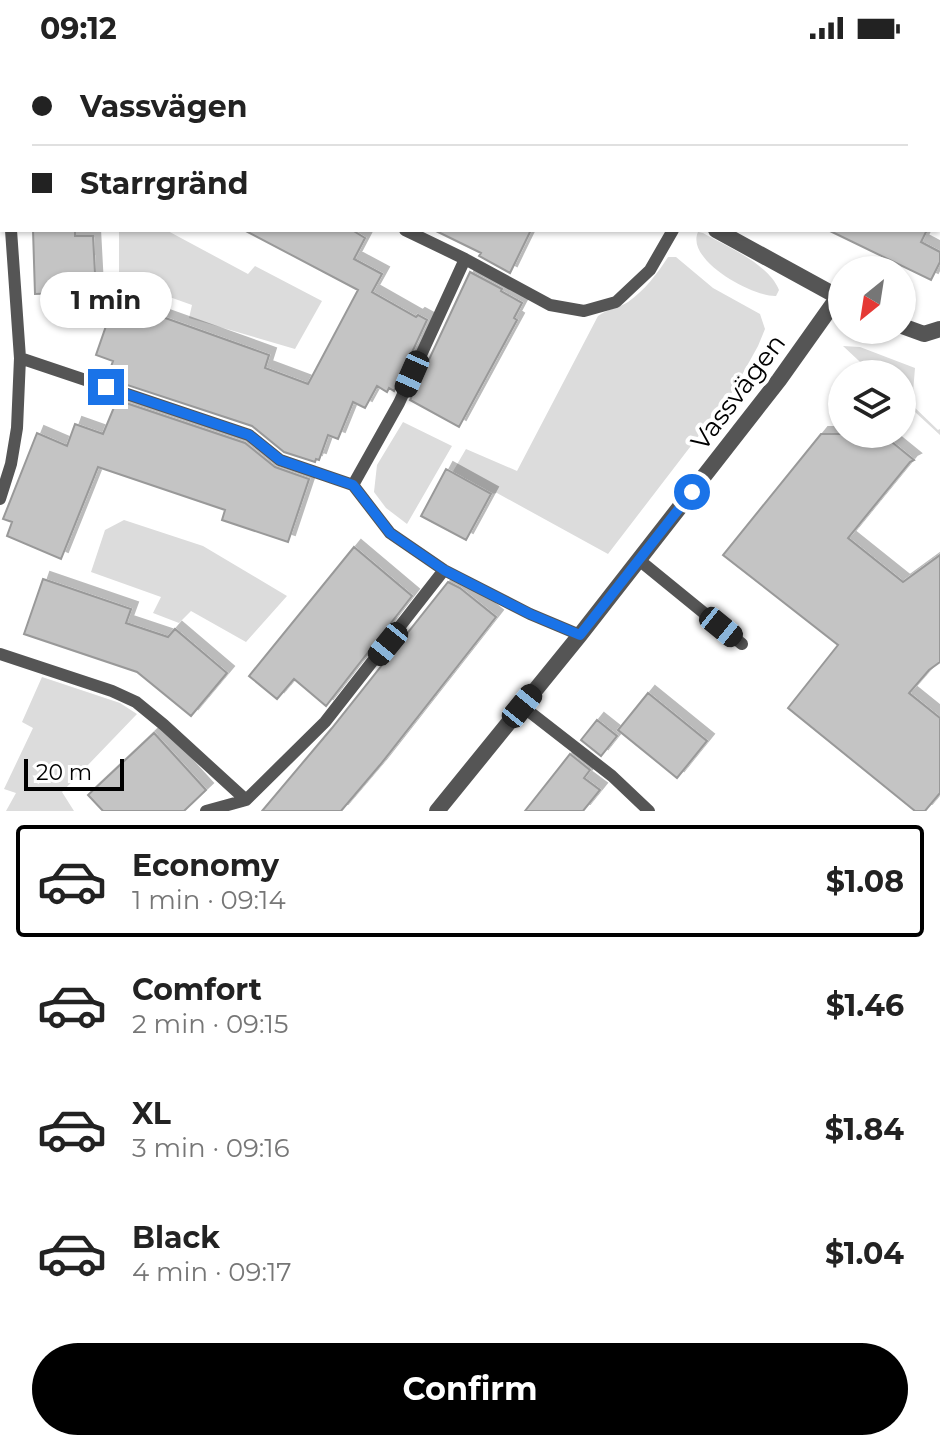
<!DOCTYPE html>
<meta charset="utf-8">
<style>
:root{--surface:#fff;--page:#f2f2f2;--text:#222;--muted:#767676;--line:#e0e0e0;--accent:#000}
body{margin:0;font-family:Montserrat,sans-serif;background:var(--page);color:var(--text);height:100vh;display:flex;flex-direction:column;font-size:30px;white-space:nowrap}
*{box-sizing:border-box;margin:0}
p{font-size:26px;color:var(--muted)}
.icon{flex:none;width:44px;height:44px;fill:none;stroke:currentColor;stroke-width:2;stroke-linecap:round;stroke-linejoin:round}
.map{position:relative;height:755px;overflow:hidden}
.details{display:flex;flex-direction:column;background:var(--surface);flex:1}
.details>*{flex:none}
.top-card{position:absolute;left:0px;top:0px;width:940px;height:176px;box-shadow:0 2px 6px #0004;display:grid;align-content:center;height:176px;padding:0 32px;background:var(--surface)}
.needle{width:52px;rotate:210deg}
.tools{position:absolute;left:828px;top:200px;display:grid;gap:16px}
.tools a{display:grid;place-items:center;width:88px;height:88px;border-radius:50%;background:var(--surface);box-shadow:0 2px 6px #0004;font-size:40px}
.scale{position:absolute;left:24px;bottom:20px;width:100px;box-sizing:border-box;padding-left:8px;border:4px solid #000;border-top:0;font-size:22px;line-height:28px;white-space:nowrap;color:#000;-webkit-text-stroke:6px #fff;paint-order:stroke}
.end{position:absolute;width:36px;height:36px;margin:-18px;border:10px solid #1a73e8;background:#fff;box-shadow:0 0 0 4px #fff}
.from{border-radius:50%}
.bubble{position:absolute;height:56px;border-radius:28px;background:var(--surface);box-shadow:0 2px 6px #0004;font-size:26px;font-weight:700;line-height:56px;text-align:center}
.car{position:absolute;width:24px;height:48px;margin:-24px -12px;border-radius:10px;box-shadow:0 0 6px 2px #0007;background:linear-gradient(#222 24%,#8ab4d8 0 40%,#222 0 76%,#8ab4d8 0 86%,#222 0)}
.top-card b{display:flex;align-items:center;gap:28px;height:76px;font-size:30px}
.top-card b+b{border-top:2px solid var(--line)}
.top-card i{width:20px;height:20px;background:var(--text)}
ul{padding:14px 0 0;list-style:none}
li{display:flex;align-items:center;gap:24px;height:112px;margin:0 16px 12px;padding:0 16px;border:4px solid transparent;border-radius:8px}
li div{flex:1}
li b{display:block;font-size:30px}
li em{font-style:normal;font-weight:700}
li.on{border-color:var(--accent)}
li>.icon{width:72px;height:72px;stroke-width:1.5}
.cta{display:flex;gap:16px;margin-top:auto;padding:16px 32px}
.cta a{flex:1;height:92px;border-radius:48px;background:var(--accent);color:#fff;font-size:32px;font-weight:700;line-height:92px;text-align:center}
.status{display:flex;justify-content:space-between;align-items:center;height:56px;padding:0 40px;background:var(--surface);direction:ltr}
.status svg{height:22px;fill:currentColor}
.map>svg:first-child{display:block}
</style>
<div class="status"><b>09:12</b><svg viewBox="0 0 49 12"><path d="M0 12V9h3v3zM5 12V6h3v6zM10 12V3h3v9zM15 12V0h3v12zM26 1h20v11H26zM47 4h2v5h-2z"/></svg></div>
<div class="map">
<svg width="940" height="755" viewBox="0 0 940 755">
<defs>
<filter id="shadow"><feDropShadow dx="7" dy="-7" stdDeviation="0" flood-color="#0004"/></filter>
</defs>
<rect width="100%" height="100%" fill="#fff"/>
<path fill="#dcdcdc" d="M119 174H166L248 218 255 210 322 245 295 293 189 262 192 249 119 223Z
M698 176 703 177C726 190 769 208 779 234L776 240C753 241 685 204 698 176Z
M668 201H676L713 232 760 258 765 273 758 290 733 335 608 498 497 437 491 438 452 417 466 393 517 415 598 260C607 253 619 252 628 246 644 235 658 217 668 201Z
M843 290 860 291 915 312 912 349 938 374 940 373V379L902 344V318H873Z
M403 366 452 390 407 468 386 452 374 436 377 409Z
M124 464 203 490 287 540 246 586 191 555 179 567 153 557 161 541 91 516 105 474Z
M42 621 120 647 137 658 62 736 74 755H6L16 737 4 733 33 672 22 666Z"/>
<path fill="#c4c4c4" stroke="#999" stroke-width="2" filter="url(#shadow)" d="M33 174H75V180H93L96 236 35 238Z
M244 174H352L365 182 354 203 382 218 372 236 416 261 418 259 427 264 394 335 389 332 387 336 377 330 365 352 353 346 338 383 328 379 319 404 316 403 315 406 284 396 252 370 124 328 125 326 108 319 113 305 96 299 115 244 269 299 265 312 308 328 358 234Z
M434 174H531L510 217 479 200 481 197Z
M828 174H927L921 186 940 196V206L931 224Z
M470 216 502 233 501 235 522 247 514 262 517 264 459 371 410 344Z
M117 344 245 387 275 411 309 423 288 486 222 464 225 454 98 411 61 503 7 480 12 466 3 463 37 377 67 390 75 368 103 378Z
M821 378H882L914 404 910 406 848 482 903 526 940 499V606L929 614 909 637 940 662V737L925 755H915L788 652 838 589 723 499Z
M446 413 491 438 466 484 421 460Z
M354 491 412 540 326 650 294 623 277 643 249 620Z
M43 523 131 553 126 567 168 581 175 573 227 617 191 660 137 616 24 578Z
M448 526 460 532 496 561 380 709 341 755H262L332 672Z
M648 637 707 685 677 722 618 674Z
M597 664 617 680 601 700 581 684Z
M154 677 206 734 184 755H103L88 739Z
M570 698 590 714 584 722 600 734 583 755H525Z"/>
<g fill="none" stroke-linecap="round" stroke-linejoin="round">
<path stroke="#555" stroke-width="12" d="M72 0 76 2
M33 2 34 0
M11 174 20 302 249 379 280 404 353 429 390 477 444 514 530 558 580 579
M465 203 550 249 584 255 616 246 650 214 673 174
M353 429 399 347 465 203 405 174
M0 443 11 408 17 372 20 302
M639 504 742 588
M0 598 112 635 136 646 164 669 246 744
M522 650 612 720 649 755
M206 755 246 744 325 666 444 514"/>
<path stroke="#555" stroke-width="16" d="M380 0 384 2
M560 2 561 0
M716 174 842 243
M902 270 924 278 940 273
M437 755 580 579 779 324 838 241"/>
</g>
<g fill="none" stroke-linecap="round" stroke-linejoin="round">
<path stroke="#1a73e8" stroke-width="10" d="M106 331 249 379 280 404 353 429 390 477 444 514 530 558 580 579 692 436"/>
</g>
<g text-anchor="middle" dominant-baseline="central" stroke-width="8" stroke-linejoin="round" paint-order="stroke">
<g font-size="26" fill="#000" stroke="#fff">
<text transform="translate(738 336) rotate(-53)">Vassvägen</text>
</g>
</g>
</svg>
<div class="tools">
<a><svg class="needle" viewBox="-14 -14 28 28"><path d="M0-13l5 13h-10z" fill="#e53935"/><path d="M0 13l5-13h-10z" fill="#767676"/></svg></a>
<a><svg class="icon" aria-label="layers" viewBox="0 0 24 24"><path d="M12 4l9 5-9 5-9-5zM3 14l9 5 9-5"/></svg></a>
</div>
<div class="scale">20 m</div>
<i class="end from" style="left:692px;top:436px"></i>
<i class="end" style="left:106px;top:331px"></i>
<div class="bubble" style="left:40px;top:216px;width:132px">1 min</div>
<i class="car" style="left:412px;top:318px;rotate:204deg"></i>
<i class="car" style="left:721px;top:571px;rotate:129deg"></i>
<i class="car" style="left:388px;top:588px;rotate:219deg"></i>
<i class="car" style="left:522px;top:650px;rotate:39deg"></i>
<div class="top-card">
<b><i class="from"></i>Vassvägen</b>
<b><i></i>Starrgränd</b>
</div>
</div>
<section class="details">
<ul>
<li class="on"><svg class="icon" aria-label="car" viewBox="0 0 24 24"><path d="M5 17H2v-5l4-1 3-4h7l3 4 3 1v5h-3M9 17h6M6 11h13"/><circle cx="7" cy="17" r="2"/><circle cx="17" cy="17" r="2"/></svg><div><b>Economy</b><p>1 min · 09:14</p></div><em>$1.08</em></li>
<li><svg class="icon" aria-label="car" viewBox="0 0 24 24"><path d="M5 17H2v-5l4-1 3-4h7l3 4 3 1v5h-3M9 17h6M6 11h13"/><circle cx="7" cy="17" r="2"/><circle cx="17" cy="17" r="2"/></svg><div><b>Comfort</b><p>2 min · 09:15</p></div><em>$1.46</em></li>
<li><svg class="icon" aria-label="car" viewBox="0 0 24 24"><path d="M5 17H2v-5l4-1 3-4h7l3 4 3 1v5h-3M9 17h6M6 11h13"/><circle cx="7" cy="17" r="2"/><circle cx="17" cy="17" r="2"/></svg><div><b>XL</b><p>3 min · 09:16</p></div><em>$1.84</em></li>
<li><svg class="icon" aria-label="car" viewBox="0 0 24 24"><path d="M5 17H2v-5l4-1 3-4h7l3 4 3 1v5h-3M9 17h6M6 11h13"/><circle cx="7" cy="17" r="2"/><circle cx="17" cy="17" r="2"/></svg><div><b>Black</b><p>4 min · 09:17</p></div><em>$1.04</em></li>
</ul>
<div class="cta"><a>Confirm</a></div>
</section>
